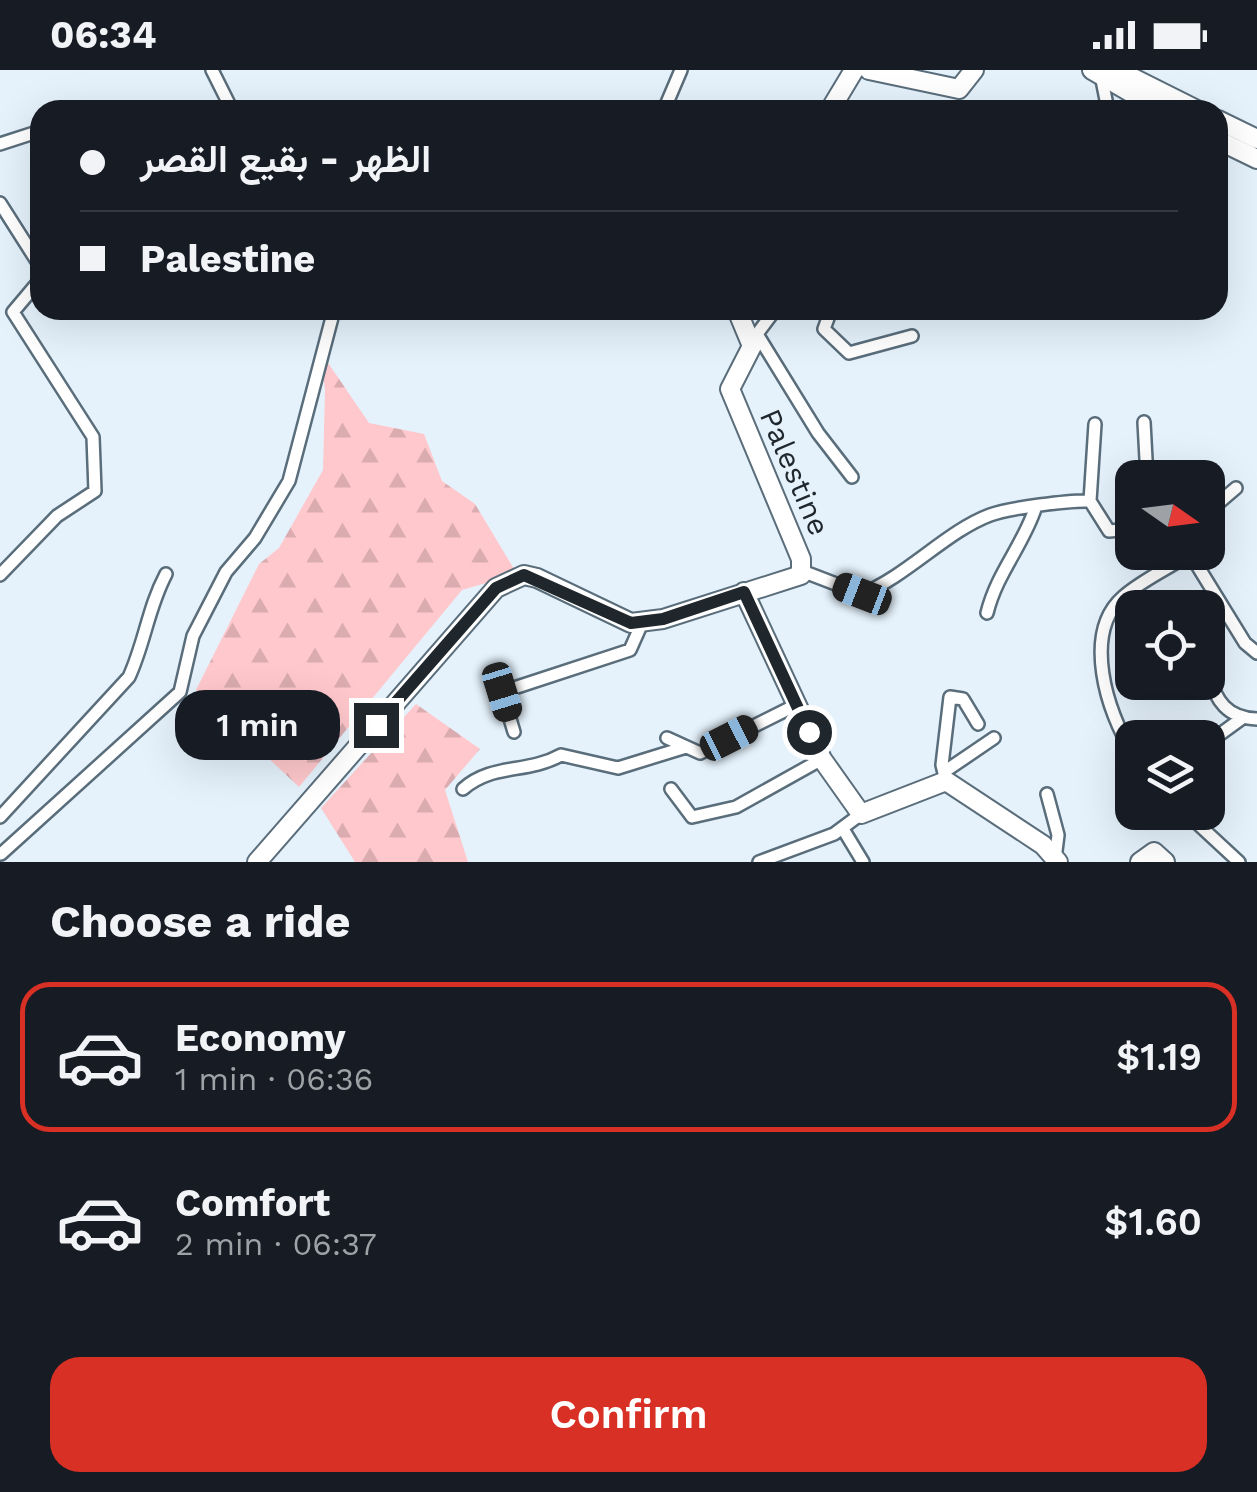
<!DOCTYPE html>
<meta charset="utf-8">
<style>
:root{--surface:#171b24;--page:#242831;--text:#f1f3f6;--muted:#9ea1a6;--line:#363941;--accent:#d93025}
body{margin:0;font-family:"Work Sans",Vazirmatn,sans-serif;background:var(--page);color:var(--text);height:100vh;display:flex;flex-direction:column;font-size:38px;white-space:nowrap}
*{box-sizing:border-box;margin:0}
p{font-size:32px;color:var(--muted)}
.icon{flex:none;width:55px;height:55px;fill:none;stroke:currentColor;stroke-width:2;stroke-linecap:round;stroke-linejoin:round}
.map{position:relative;height:792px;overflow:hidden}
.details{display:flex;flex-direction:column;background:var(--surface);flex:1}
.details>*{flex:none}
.banner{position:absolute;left:30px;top:30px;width:1198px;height:220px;border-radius:30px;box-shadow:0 10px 40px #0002;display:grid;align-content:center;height:220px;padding:0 50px;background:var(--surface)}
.needle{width:65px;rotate:104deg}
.tools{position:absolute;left:1115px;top:390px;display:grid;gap:20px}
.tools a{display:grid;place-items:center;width:110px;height:110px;border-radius:20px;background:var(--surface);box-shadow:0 10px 40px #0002;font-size:50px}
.end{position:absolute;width:45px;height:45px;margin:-22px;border:12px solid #1f272d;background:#fff;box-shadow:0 0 0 5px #fff}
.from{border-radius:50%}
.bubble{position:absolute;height:70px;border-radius:30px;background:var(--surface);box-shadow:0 10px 40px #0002;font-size:32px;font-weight:600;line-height:70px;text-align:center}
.car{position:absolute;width:30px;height:60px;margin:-30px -15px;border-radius:12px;box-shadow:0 0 8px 2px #0007;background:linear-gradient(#222 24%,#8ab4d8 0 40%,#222 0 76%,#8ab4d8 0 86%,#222 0)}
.banner b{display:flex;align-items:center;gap:35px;height:95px;font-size:38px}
.banner b+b{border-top:2px solid var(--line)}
.banner i{width:25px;height:25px;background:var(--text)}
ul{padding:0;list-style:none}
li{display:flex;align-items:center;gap:30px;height:150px;margin:0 20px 15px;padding:0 30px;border:5px solid transparent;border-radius:30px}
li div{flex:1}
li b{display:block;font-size:38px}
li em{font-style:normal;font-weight:600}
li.on{border-color:var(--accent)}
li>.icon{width:90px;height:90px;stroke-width:1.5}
h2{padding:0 50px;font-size:45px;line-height:120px}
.action{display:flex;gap:20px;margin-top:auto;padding:20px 50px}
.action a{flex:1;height:115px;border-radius:30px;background:var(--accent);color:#fff;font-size:40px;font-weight:600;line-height:115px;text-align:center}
.status{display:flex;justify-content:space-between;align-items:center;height:70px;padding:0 50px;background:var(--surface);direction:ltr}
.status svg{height:28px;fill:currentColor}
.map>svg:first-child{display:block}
</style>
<div class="status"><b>06:34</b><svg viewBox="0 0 49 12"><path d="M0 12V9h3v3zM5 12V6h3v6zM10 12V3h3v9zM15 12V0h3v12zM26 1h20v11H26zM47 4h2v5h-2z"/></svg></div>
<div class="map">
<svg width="1257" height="792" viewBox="0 0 1257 792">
<defs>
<pattern id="forest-firs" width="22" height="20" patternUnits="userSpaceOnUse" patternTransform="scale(2.5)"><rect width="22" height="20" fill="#ffc8cc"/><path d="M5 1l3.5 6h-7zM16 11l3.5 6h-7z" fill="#daacb0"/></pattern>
</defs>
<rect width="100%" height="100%" fill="#e5f2fc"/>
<path fill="url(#forest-firs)" d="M320 281 369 353 424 364 442 411 475 434 517 504 462 520 299 717 196 620 259 494 279 478 323 400 325 320Z
M416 634 480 679 445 720 468 792H355L321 738Z"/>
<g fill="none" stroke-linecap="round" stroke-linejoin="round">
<defs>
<path id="street" d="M212 0 232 40
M1101 5 1108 40
M664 40 681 0
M0 74 40 61
M0 133 40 196
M831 240 824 259 849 283 912 266
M757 264 775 240
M751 274 757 264 818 363 852 407
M1144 352 1147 408
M1095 354 1090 431 1109 461 1132 459
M1208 442 1236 418
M1189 482 1245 573 1257 583
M802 501 862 524C907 506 947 461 990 445 1009 438 1070 430 1090 431
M0 505 57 446 95 421 93 367 13 242 40 210
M987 543C997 503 1022 477 1035 439
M1208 604C1216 631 1227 648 1257 649
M514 662 502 622 630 580 642 553
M667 668 700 683 796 635
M1208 673 1241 649
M1132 681C1107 643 1082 563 1123 527 1142 510 1169 498 1190 484
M944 702 994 668
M946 711 942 695 950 627 963 629 978 654
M463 719C492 693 527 704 561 685L618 698 686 677
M671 719 692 747 736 737 822 689
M1047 724 1058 765 1055 789
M1185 742 1239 792
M0 747 129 607C145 572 148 538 166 504
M843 759 863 792
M1 784 180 622 193 566 226 502 255 468 289 411 334 240
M759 792 834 764 861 744"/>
<path id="secondary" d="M869 0 959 19 974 0
M830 40 854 0
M744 522 822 689 861 744 946 711 1043 775 1058 792
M257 792 496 518 524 505 537 508 631 553 663 549 801 505V489L730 319 752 276 737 240
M1140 792 1154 782 1165 792"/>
<path id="primary" d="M1092 0 1161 40
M1117 0 1197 40
M1218 50 1257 69
M1218 70 1257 89"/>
</defs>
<use href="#street" stroke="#5a6d7b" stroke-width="16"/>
<use href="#secondary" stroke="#5a6d7b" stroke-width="22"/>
<use href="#primary" stroke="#5a6d7b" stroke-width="22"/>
<use href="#street" stroke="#fff" stroke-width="11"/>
<use href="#secondary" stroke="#fff" stroke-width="18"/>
<use href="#primary" stroke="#fff" stroke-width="18"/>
</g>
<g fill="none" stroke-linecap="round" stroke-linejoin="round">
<path stroke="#1f272d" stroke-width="12" d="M376 655 496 518 524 505 631 553 663 549 744 522 809 662"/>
</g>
<g text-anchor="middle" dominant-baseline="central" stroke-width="9" stroke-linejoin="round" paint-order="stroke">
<g font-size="30" fill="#1f272d" stroke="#e5f2fc">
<text transform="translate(795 402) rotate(67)">Palestine</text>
</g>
</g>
</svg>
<div class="tools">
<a><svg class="needle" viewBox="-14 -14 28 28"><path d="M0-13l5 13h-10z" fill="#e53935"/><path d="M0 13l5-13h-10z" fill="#9ea1a6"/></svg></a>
<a><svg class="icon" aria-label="locate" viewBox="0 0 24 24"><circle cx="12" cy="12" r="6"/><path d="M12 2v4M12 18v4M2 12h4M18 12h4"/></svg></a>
<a><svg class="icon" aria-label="layers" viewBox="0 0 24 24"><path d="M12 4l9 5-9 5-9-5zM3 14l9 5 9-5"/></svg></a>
</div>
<i class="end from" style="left:809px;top:662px"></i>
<i class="end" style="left:376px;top:655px"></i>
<div class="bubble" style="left:175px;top:620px;width:165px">1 min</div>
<i class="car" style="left:862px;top:524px;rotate:291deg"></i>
<i class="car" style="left:502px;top:622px;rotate:163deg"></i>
<i class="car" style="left:729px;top:668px;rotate:63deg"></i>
<div class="banner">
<b><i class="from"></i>الظهر - بقيع القصر</b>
<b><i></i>Palestine</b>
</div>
</div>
<section class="details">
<h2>Choose a ride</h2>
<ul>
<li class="on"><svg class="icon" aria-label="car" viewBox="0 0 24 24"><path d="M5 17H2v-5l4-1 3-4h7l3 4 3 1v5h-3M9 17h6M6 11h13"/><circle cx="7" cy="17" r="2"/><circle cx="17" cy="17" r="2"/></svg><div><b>Economy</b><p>1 min · 06:36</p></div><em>$1.19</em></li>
<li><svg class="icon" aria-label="car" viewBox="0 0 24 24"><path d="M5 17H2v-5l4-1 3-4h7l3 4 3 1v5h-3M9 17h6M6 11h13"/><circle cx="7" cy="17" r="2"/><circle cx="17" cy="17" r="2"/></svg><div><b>Comfort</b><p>2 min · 06:37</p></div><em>$1.60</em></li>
</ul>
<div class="action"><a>Confirm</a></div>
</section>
